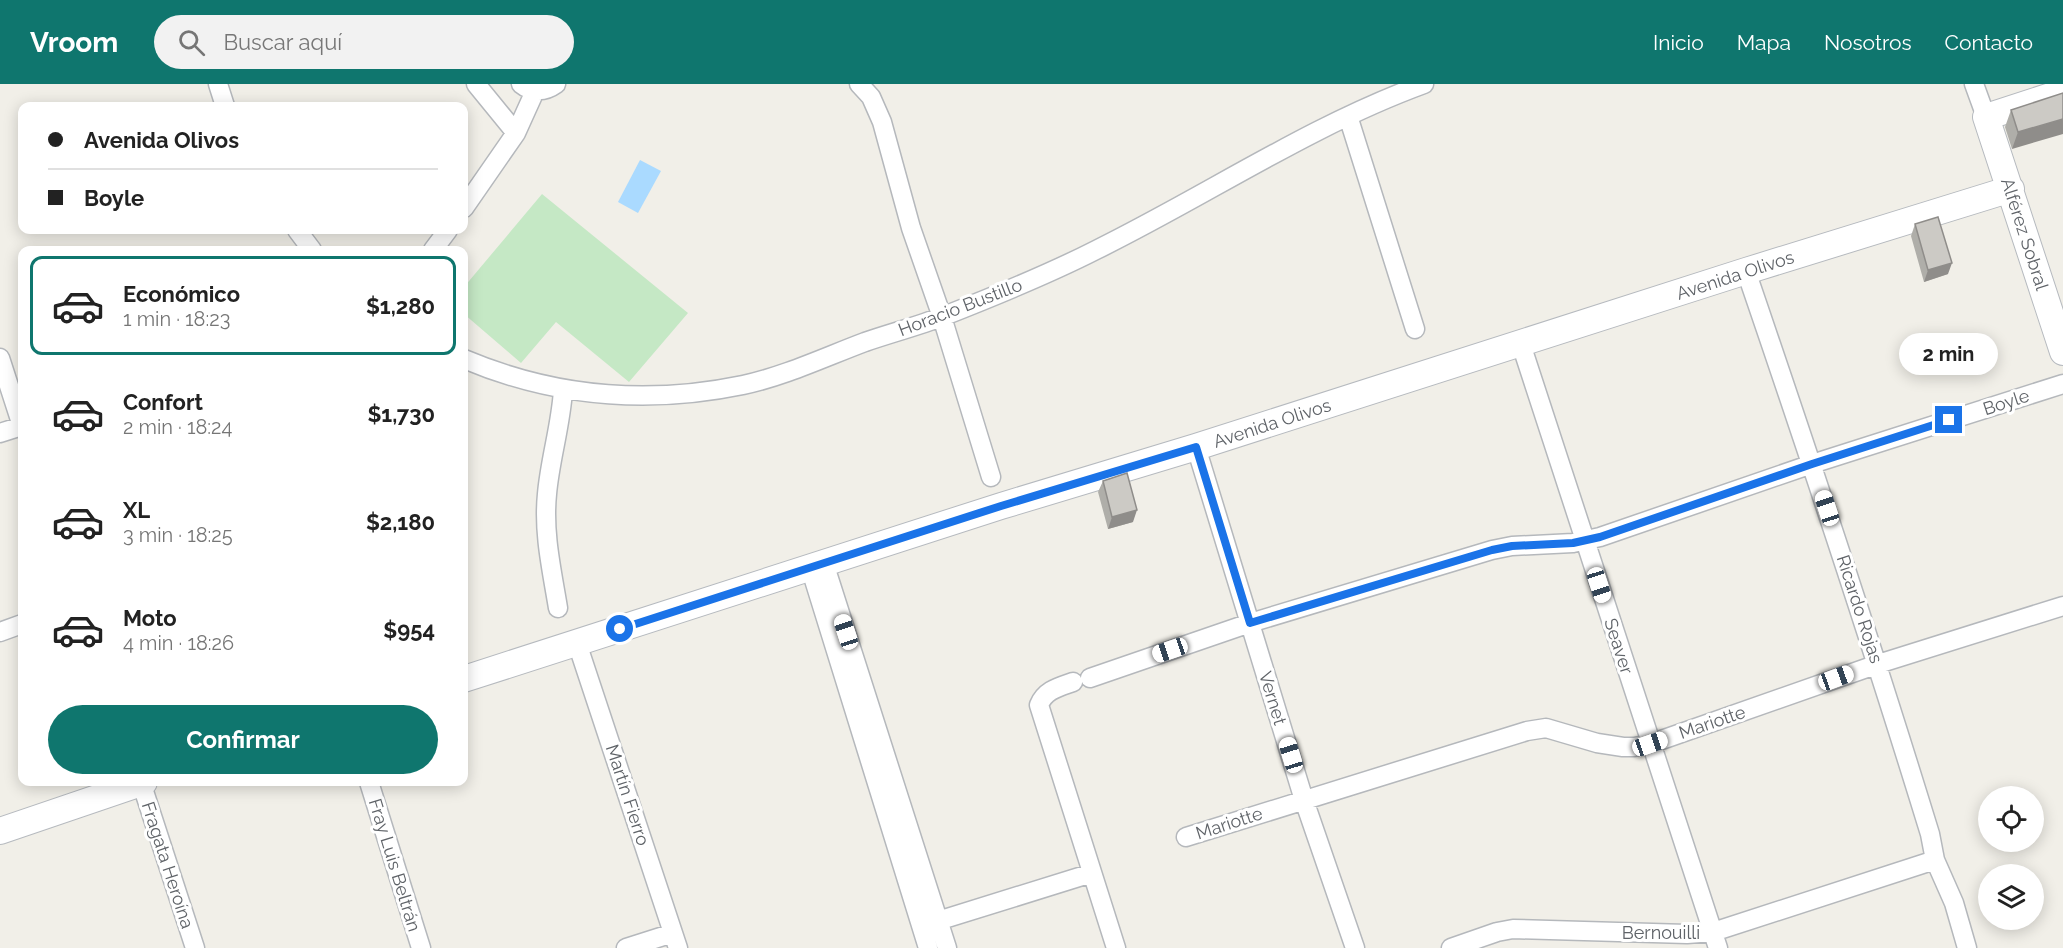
<!DOCTYPE html>
<html lang="es">
<meta charset="utf-8">
<style>
:root{--surface:#fff;--page:#f2f2f2;--text:#222;--muted:#767676;--line:#e0e0e0;--accent:#0f766e}
body{margin:0;font-family:Raleway,sans-serif;background:var(--page);color:var(--text);height:100vh;display:flex;flex-direction:column;font-size:22px;white-space:nowrap}
*{box-sizing:border-box;margin:0}
p{font-size:20px;color:var(--muted)}
.icon{flex:none;width:33px;height:33px;fill:none;stroke:currentColor;stroke-width:2;stroke-linecap:round;stroke-linejoin:round}
.map{position:relative;flex:1;overflow:hidden}
.sheet{position:absolute;left:18px;top:162px;width:450px;height:540px;display:flex;flex-direction:column;background:var(--surface);border-radius:12px;box-shadow:0 3px 15px #0003}
.sheet>*{flex:none}
.top-card{position:absolute;left:18px;top:18px;width:450px;height:132px;border-radius:12px;box-shadow:0 3px 15px #0003;display:grid;align-content:center;height:132px;padding:0 30px;background:var(--surface)}
.buttons{position:absolute;left:1978px;top:702px;display:grid;gap:12px}
.buttons a{display:grid;place-items:center;width:66px;height:66px;border-radius:50%;background:var(--surface);box-shadow:0 3px 15px #0003;font-size:30px}
.end{position:absolute;width:27px;height:27px;margin:-14px;border:8px solid #1a73e8;background:#fff;box-shadow:0 0 0 3px #fff}
.from{border-radius:50%}
.bubble{position:absolute;height:42px;border-radius:21px;background:var(--surface);box-shadow:0 3px 15px #0003;font-size:20px;font-weight:700;line-height:42px;text-align:center}
.car{position:absolute;width:18px;height:36px;margin:-18px -9px;border-radius:8px;box-shadow:0 0 4px 2px #0007;background:linear-gradient(#fff 24%,#345 0 40%,#fff 0 76%,#345 0 86%,#fff 0)}
.top-card b{display:flex;align-items:center;gap:21px;height:57px;font-size:22px}
.top-card b+b{border-top:2px solid var(--line)}
.top-card i{width:15px;height:15px;background:var(--text)}
ul{padding:10px 0 0;list-style:none}
li{display:flex;align-items:center;gap:18px;height:99px;margin:0 12px 9px;padding:0 18px;border:3px solid transparent;border-radius:12px}
li div{flex:1}
li b{display:block;font-size:22px}
li em{font-style:normal;font-weight:700}
li.on{border-color:var(--accent)}
li>.icon{width:54px;height:54px;stroke-width:1.5}
.cta{display:flex;gap:12px;margin-top:auto;padding:12px 30px}
.cta a{flex:1;height:69px;border-radius:36px;background:var(--accent);color:#fff;font-size:24px;font-weight:700;line-height:69px;text-align:center}
header{display:flex;align-items:center;gap:36px;box-sizing:border-box;height:84px;padding:0 30px;background:var(--accent);color:#fff}
header strong{font-size:28px}
nav{display:flex;gap:33px;margin-inline-start:auto;font-size:21px}
.search{width:420px;height:54px;background:var(--page);display:flex;align-items:center;gap:15px;box-sizing:border-box;padding:0 21px;border-radius:33px;color:var(--muted);font-size:22px}
.map>svg:first-child{display:block}
</style>
<header>
<strong>Vroom</strong>
<div class="search"><svg class="icon" aria-label="search" viewBox="0 0 24 24"><circle cx="10" cy="10" r="6"/><path d="M15 15l6 6"/></svg>Buscar aquí</div>
<nav><a>Inicio</a><a>Mapa</a><a>Nosotros</a><a>Contacto</a></nav>
</header>
<div class="map">
<svg width="2063" height="864" viewBox="0 0 2063 864">
<rect width="100%" height="100%" fill="#f1efe8"/>
<path fill="#c5e8c5" d="M542 110 688 229 629 298 556 238 521 279 464 230V203Z"/>
<path fill="#aadaff" d="M640 76 661 87 638 129 618 118Z"/>
<g fill="none" stroke-linecap="round" stroke-linejoin="round">
<defs>
<path id="street" d="M218 0 225 22
M476 0 516 49
M521 0C532 9 545 8 556 0
M859 0 871 13 882 38 911 144 942 233 991 393
M1974 0 1986 33
M1348 32 1415 245
M464 124 516 49 535 7
M297 146 312 166
M433 166 448 146
M1746 187C1810 374 1872 561 1930 750L1935 776 1954 819 1967 864
M1521 260 1718 864
M0 274 22 342
M464 275C554 313 647 321 743 301 785 292 825 273 865 258 891 249 918 242 944 232 995 212 1047 191 1096 166 1206 112 1309 42 1424 0
M0 349 22 342
M1196 363 1304 716 1355 864
M824 479 947 864
M810 483 928 864
M558 524C552 487 543 449 547 410 550 375 561 341 563 306
M0 548 22 540
M577 559 678 864
M1090 594 1250 539 1492 466 1512 462 1573 459 1600 453 1812 380 2063 300
M1073 598C1059 603 1045 606 1039 621L1116 864
M141 698 195 864
M369 698 421 864
M1186 753 1527 647 1546 644 1597 659 1623 663H1634L1650 660 1878 580 2063 522
M928 840 1092 789
M626 864 673 849
M1451 864 1497 848 1513 845 1687 850 1713 848 1935 776"/>
<path id="secondary" d="M2063 8 1986 33 2063 268
M464 595 1001 422 1196 363 1746 187 2011 105
M0 747 144 698"/>
</defs>
<use href="#street" stroke="#b5b8bc" stroke-width="21"/>
<use href="#secondary" stroke="#b6babf" stroke-width="28"/>
<use href="#street" stroke="#fff" stroke-width="18"/>
<use href="#secondary" stroke="#fff" stroke-width="26"/>
</g>
<path fill="#afaea9" d="M2063 9 2012 65 2005 43 2011 26Z
M1915 140 1948 190 1924 198 1911 152Z
M1103 397 1133 438 1108 445 1098 408Z"/>
<path fill="#8f8d8a" d="M2063 35V50L2012 65 2018 48Z
M1952 179 1948 190 1924 198 1928 186Z
M1137 426 1133 438 1108 445 1112 433Z"/>
<path fill="#cccac5" stroke="#8f8d8a" stroke-width="1.5" d="M2063 9V35L2018 48 2011 26Z
M1938 133 1952 179 1928 186 1915 140Z
M1127 389 1137 426 1112 433 1103 397Z"/>
<g fill="none" stroke-linecap="round" stroke-linejoin="round">
<path stroke="#1a73e8" stroke-width="8" d="M620 545 1001 422 1196 363 1250 539 1492 466 1512 462 1573 459 1600 453 1812 380 1949 336"/>
</g>
<g text-anchor="middle" dominant-baseline="central" stroke-width="6" stroke-linejoin="round" paint-order="stroke">
<g font-size="18" fill="#5f6368" stroke="#fff">
<text transform="translate(2025 150) rotate(72)">Alférez Sobral</text>
<text transform="translate(1735 191) rotate(-18)">Avenida Olivos</text>
<text transform="translate(960 223) rotate(-21)">Horacio Bustillo</text>
<text transform="translate(2006 318) rotate(-18)">Boyle</text>
<text transform="translate(1272 339) rotate(-18)">Avenida Olivos</text>
<text transform="translate(1860 525) rotate(72)">Ricardo Rojas</text>
<text transform="translate(1619 562) rotate(72)">Seaver</text>
<text transform="translate(1273 614) rotate(73)">Vernet</text>
<text transform="translate(1712 638) rotate(-19)">Mariotte</text>
<text transform="translate(628 711) rotate(72)">Martín Fierro</text>
<text transform="translate(1229 739) rotate(-18)">Mariotte</text>
<text transform="translate(168 781) rotate(72)">Fragata Heroína</text>
<text transform="translate(395 781) rotate(73)">Fray Luis Beltrán</text>
<text x="1661" y="848">Bernouilli</text>
</g>
</g>
</svg>
<div class="buttons">
<a><svg class="icon" aria-label="locate" viewBox="0 0 24 24"><circle cx="12" cy="12" r="6"/><path d="M12 2v4M12 18v4M2 12h4M18 12h4"/></svg></a>
<a><svg class="icon" aria-label="layers" viewBox="0 0 24 24"><path d="M12 4l9 5-9 5-9-5zM3 14l9 5 9-5"/></svg></a>
</div>
<i class="end from" style="left:620px;top:545px"></i>
<i class="end" style="left:1949px;top:336px"></i>
<div class="bubble" style="left:1899px;top:249px;width:99px">2 min</div>
<i class="car" style="left:1827px;top:424px;rotate:342deg"></i>
<i class="car" style="left:1599px;top:501px;rotate:162deg"></i>
<i class="car" style="left:846px;top:548px;rotate:342deg"></i>
<i class="car" style="left:1170px;top:566px;rotate:251deg"></i>
<i class="car" style="left:1836px;top:594px;rotate:70deg"></i>
<i class="car" style="left:1650px;top:660px;rotate:71deg"></i>
<i class="car" style="left:1291px;top:671px;rotate:343deg"></i>
<div class="top-card">
<b><i class="from"></i>Avenida Olivos</b>
<b><i></i>Boyle</b>
</div>
<section class="sheet">
<ul>
<li class="on"><svg class="icon" aria-label="car" viewBox="0 0 24 24"><path d="M5 17H2v-5l4-1 3-4h7l3 4 3 1v5h-3M9 17h6M6 11h13"/><circle cx="7" cy="17" r="2"/><circle cx="17" cy="17" r="2"/></svg><div><b>Económico</b><p>1 min · 18:23</p></div><em>$1,280</em></li>
<li><svg class="icon" aria-label="car" viewBox="0 0 24 24"><path d="M5 17H2v-5l4-1 3-4h7l3 4 3 1v5h-3M9 17h6M6 11h13"/><circle cx="7" cy="17" r="2"/><circle cx="17" cy="17" r="2"/></svg><div><b>Confort</b><p>2 min · 18:24</p></div><em>$1,730</em></li>
<li><svg class="icon" aria-label="car" viewBox="0 0 24 24"><path d="M5 17H2v-5l4-1 3-4h7l3 4 3 1v5h-3M9 17h6M6 11h13"/><circle cx="7" cy="17" r="2"/><circle cx="17" cy="17" r="2"/></svg><div><b>XL</b><p>3 min · 18:25</p></div><em>$2,180</em></li>
<li><svg class="icon" aria-label="car" viewBox="0 0 24 24"><path d="M5 17H2v-5l4-1 3-4h7l3 4 3 1v5h-3M9 17h6M6 11h13"/><circle cx="7" cy="17" r="2"/><circle cx="17" cy="17" r="2"/></svg><div><b>Moto</b><p>4 min · 18:26</p></div><em>$954</em></li>
</ul>
<div class="cta"><a>Confirmar</a></div>
</section>
</div>
